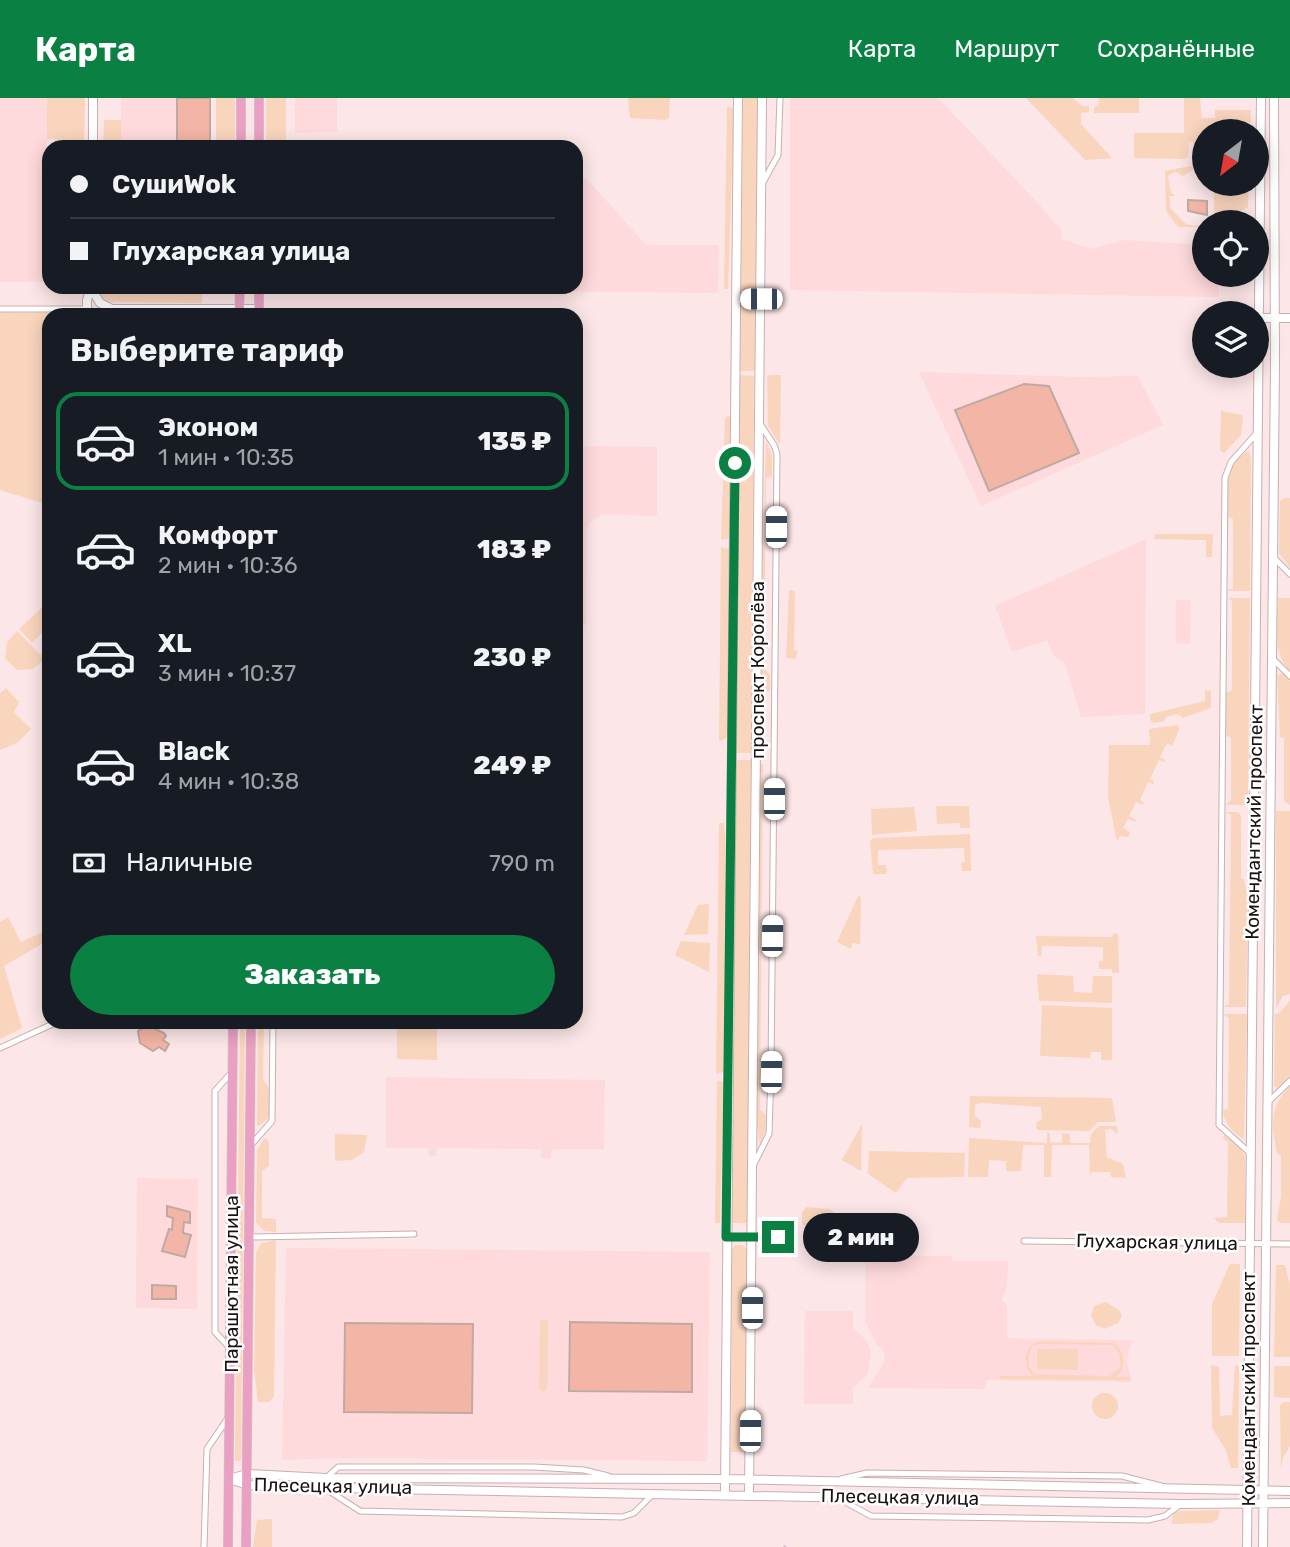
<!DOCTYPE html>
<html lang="ru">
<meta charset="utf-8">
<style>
:root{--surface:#171b24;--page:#242831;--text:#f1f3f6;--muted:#9ea1a6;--line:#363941;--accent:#0b8043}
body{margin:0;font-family:Rubik,sans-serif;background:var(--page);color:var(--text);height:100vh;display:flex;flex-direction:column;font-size:26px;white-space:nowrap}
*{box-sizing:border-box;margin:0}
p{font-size:23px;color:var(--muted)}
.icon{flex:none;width:38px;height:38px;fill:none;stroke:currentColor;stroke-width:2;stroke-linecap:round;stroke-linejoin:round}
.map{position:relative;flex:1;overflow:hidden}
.sheet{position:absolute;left:42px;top:210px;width:541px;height:721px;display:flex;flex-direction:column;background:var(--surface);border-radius:21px;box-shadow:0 4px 18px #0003}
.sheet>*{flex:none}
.top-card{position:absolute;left:42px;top:42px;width:541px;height:154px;border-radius:21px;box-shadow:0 4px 18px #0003;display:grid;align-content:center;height:154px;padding:0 28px;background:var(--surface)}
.needle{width:46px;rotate:211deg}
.controls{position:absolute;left:1192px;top:21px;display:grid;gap:14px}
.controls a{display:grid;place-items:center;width:77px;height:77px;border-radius:50%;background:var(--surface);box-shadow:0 4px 18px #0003;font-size:35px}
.end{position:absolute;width:32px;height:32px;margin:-16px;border:9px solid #0b8043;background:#fff;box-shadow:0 0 0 4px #fff}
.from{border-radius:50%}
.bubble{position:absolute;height:49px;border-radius:24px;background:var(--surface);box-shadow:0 4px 18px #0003;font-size:23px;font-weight:800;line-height:49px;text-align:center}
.car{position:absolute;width:21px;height:42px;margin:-21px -10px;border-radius:9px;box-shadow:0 0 5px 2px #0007;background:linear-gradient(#fff 24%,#345 0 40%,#fff 0 76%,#345 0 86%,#fff 0)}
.top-card b{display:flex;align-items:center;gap:24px;height:66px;font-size:26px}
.top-card b+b{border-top:2px solid var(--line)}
.top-card i{width:18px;height:18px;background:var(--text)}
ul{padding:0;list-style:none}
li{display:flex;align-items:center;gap:21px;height:98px;margin:0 14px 10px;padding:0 14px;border:4px solid transparent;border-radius:21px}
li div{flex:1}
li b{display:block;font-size:26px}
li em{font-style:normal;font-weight:800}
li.active{border-color:var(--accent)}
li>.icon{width:63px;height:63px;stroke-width:1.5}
h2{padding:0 28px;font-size:32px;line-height:84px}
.pay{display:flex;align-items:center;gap:18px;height:77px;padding:0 28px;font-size:26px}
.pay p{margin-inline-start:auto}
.primary-button{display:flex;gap:14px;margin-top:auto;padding:14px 28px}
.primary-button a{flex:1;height:80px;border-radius:42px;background:var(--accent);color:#fff;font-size:28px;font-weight:800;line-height:80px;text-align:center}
header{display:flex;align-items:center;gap:42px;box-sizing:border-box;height:98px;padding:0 35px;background:var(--accent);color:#fff}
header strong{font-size:33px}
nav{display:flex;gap:38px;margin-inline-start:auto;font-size:24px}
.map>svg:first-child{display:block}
</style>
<header>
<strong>Карта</strong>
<nav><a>Карта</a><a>Маршрут</a><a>Сохранённые</a></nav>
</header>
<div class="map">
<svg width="1290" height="1449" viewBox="0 0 1290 1449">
<rect width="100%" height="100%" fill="#fce6e7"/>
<path fill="#fedadc" d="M0 0H47V184H0Z
M121 0H210V49H121Z
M295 0H337V34L295 35Z
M790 0H938L1037 104 1061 132 1062 141 1092 151 1124 142 1204 147V177H1219V199L790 192Z
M576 81H587L646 147H719L718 195 508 193V189H576Z
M919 274 1082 279 1138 278 1163 327 981 408Z
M576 348 657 349V418L603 416 590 424 587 431 586 527H576Z
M1146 441 1145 616 1081 619 1065 565 1053 557 1047 542 1012 554 995 508Z
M1176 502H1191L1190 546 1176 545Z
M386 979 605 982 604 1051H552L551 1061 541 1060V1051L437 1050 436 1058H429L428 1050H386Z
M137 1080 198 1081 197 1211 136 1210Z
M286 1150 710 1154 707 1363 344 1360 282 1362Z
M860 1157 952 1158V1163H1008L1007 1188 1002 1202 1007 1207V1240L1132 1242 1127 1263 1132 1284 987 1282 984 1291 868 1290 885 1263V1257L881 1249H878L865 1223 866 1165 860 1164Z
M805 1213H853V1230L867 1243 871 1255 867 1277 853 1290V1306H804Z"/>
<path fill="#f9d5be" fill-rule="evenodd" d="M47 0H85L84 49H55V41H47Z
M216 0H235V49H216Z
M266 0H286V44H266Z
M628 0H670L669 20 665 22 630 20Z
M743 0H758L756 193H741Z
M1026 0H1073L1082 8H1089V14L1081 15V26L1112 60 1085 62Z
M1099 0H1139V15H1094V9L1098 8Z
M1184 0H1200L1202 20H1215V12H1251L1250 33H1220V26H1209V33H1204V56H1193V44H1189L1188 59 1184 61 1134 60V35H1184Z
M727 8 734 11 728 191H724Z
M104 22H121V49H103Z
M1190 68H1204V70H1196L1183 78 1175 74 1168 78 1171 94 1175 98H1170V110L1186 126 1196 128 1204 126V129H1178L1166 113 1165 73Z
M1214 86H1248V109L1234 117 1223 114V124H1214Z
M202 192V205L110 204 103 201 99 193Z
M745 205 755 208V273H740L741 209Z
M0 214 82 215 49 217V407L0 392Z
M740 277 754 278 751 655H736Z
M767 277H781L780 347 768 327Z
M1221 313 1243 317 1241 337 1224 355 1220 352Z
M727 318 730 319V440L721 442 725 320Z
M766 343 772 357V379L766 380 764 571 770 577V593H763L760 572Z
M1249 353 1251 361 1250 493H1227L1233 490V421L1228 419C1228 395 1223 364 1249 353Z
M1285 400H1290V470L1279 455 1280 403Z
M1155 436H1213L1212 459H1206V442L1154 441Z
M721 449 729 451 728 635 725 641 719 643Z
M789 492 795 493 794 552 798 553 795 561 786 560Z
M1227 500H1250L1248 707H1225L1231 702V640L1225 636 1226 595 1232 592V503Z
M1278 500H1290V573C1271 554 1278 525 1278 500Z
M49 503V528L32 545 19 531Z
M17 533 45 561 33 571 17 572 5 560 7 544Z
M1283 575 1290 583V707L1284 703V640L1280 639 1277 578Z
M6 590 19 604 14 614 31 631 17 645 0 652V595Z
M1205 592 1211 593V610L1183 620 1178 616 1166 619 1164 623 1154 625 1150 622V616L1205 603Z
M1178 627 1179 632 1172 648 1167 645 1160 659 1165 662 1164 664 1159 662 1150 681 1154 684 1153 686 1148 684 1140 702 1144 705 1143 707 1136 704 1129 718 1136 722 1135 724 1128 721 1123 730 1130 734 1128 739 1120 738 1117 743 1108 699 1109 647H1150L1149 631Z
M736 662H751L747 1125H732Z
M763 666 760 1012 766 1016 765 1033 760 1047 756 1021 759 667Z
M936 708H969L970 730H960V725L937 726Z
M914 709 917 733 872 737 871 711Z
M1276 713H1290V896L1283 898 1276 910Z
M1225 714H1238L1241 718V781H1244L1248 802 1246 909H1223L1229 906 1231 717Z
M719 725H724L726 747 724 974 716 976Z
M970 736 971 773H962L961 765 965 764 964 750 878 752V767H886L887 776H873L870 743 874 740Z
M858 798 861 799 860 846 852 845 851 851 837 844Z
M709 806 708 836 684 837 698 807Z
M8 819 21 844 43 834 47 843 4 868 22 930 0 941V824Z
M1118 835 1119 875H1112V871H1099V863H1103V849L1042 848 1041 858H1038L1036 838 1112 839 1113 836Z
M681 843 710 845 709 874 675 857Z
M1037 876 1073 878 1074 894 1092 895 1093 878H1112V905L1039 903Z
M1290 902V978L1277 990 1274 988 1275 916 1280 915Z
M1042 907 1112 910V962H1101V954H1091L1090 960 1040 958Z
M1223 916H1247L1244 1041C1234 1036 1223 1024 1223 1012L1228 1011 1229 920Z
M240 924H245L241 1363H235Z
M258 924H264L263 982 269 990V1020L259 1028 257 1027Z
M397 924H437V962L397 961Z
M717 983 724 984 720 1125H715Z
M1290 988V1125H1280L1277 1121 1281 1098V1057L1277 1056C1272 1028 1268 1010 1290 988Z
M970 998 1112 1000 1116 1024H1098L1089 1033 1037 1032 1036 1025 1042 1021 1041 1009 981 1005 975 1007V1018L981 1023 980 1030 969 1029Z
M862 1026 861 1073 842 1062Z
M1099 1028H1117L1118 1036 1111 1031 1105 1032 1107 1059 1123 1066 1126 1080 1111 1079 1110 1074H1092L1090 1079 1089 1047H1052L1051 1079H1044V1047H1023L1021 1073H1006V1063L989 1062 988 1079H968L969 1040 1047 1045V1035H1050V1044L1062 1045V1035L1070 1036V1045H1090L1091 1036Z
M335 1036 367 1037 364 1054 352 1062 335 1063Z
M1225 1037 1240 1050 1245 1059V1125H1219L1214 1120 1227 1119 1228 1044 1222 1040Z
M265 1040 269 1043V1068L262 1073V1120L276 1121V1134L264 1133 256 1124 257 1052Z
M869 1053 965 1055 964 1079 907 1080 896 1095 868 1076Z
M806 1109 829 1111 834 1114 832 1118 853 1127H802V1114Z
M276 1142 274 1299 269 1304H258L254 1272 256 1155 261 1145Z
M735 1147H742L747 1151 745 1354H731L732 1152Z
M1230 1166H1240L1239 1258H1212V1206Z
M1276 1167H1285L1290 1187V1259H1274Z
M1106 1204 1120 1213 1122 1218 1118 1225 1104 1231 1096 1227 1091 1218 1094 1208Z
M544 1221 548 1223 547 1292 543 1294 539 1291 540 1223Z
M1039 1243 1114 1245C1126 1254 1126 1269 1116 1279H1130V1282L999 1281 1000 1278H1033C1022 1267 1023 1249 1039 1243ZM1040 1246 1113 1247 1120 1257V1270L1109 1278 1035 1276 1029 1269V1257L1032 1249Z
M1037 1251H1078V1272L1037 1271Z
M1211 1267 1219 1269 1220 1318 1232 1317 1235 1267 1239 1268 1238 1370H1231L1226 1352 1212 1330Z
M1274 1268H1290V1300L1274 1299Z
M1092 1308a13 13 0 1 1 26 0a13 13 0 1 1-26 0Z
M1283 1304H1290V1348L1283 1360 1281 1371 1280 1307Z
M1220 1412 1218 1421 1211 1425 1171 1426 1174 1415 1180 1413Z
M272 1421V1449H253L257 1422Z"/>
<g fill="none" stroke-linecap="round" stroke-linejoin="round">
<path stroke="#eab9e0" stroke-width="2" d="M784 1449 785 1448"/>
</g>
<path fill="#f3b5a5" stroke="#c1a9a3" stroke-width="2" d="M177 0H210V49H177Z
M1188 102 1207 103V117L1188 113Z
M1024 286 1049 288 1079 355 989 393 955 312Z
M147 927 164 935 166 938 163 942 169 946 165 953 159 949 153 953 140 945 138 933Z
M167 1108 190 1114V1125L184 1124 183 1135 191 1137 185 1159 162 1153 169 1131 172 1132 173 1120 167 1118Z
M152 1187 176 1188V1201H152Z
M570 1224 692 1226V1294L569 1293Z
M345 1225 473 1226 472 1315 344 1314Z"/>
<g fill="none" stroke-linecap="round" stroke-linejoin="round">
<defs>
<path id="street" d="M762 86 778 57 780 0
M0 211H86
M1273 459 1290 476
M1272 560 1290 578
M0 950 57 924
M1268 1004 1290 983
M250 1048 272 1023 273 924
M1251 1056 1219 1027 1225 380 1231 364 1256 336
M753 1068 769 1036 771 974 777 356 774 347 760 326
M249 1139 414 1136
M726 1139H778
M1024 1143 1290 1146
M229 1249 215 1234V993L232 974
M326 1380 338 1369H534L584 1372 608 1378
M841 1381 867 1375 1122 1378 1165 1389
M326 1391 360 1413 622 1419 634 1415 652 1397
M840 1401 871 1418 1148 1422 1165 1418 1181 1406
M204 1449 207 1351 228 1320"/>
<path id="secondary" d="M93 49V0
M91 190 100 205 112 211
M736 201H761
M87 217V202L91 189
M96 217 112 211H259
M1258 220H1290
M232 1380 248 1376 326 1380 725 1381 1290 1393
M229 1381 248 1387 278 1389 1181 1406 1290 1405
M725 1396 738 0
M749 1396 762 0
M1247 1449 1261 0
M1263 1449 1275 267 1274 0"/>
<path id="primary" d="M241 49V0
M259 49V0
M239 217 240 189
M259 217V189
M228 1449 233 924
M246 1449 251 924"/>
</defs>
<use href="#street" stroke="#c9afb0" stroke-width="7"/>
<use href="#secondary" stroke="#c9afb0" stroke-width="10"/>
<use href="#primary" stroke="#d1d0d0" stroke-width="10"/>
<use href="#street" stroke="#fff" stroke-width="5"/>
<use href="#secondary" stroke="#fff" stroke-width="8"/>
<use href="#primary" stroke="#e9a0c2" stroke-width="9"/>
</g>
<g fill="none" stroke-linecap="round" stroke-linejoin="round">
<path stroke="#0b8043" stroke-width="9" d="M735 365 726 1139H778"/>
</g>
<g text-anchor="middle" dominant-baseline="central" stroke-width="5" stroke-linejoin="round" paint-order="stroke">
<g font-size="19" fill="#1b1212" stroke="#fff">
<text transform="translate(757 572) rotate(-90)">проспект Королёва</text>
<text transform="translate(1254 724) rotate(-89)">Комендантский проспект</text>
<text transform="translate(1157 1144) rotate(1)">Глухарская улица</text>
<text transform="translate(231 1186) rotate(-90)">Парашютная улица</text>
<text transform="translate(1248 1291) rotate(-90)">Комендантский проспект</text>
<text transform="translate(333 1388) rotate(1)">Плесецкая улица</text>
<text transform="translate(900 1399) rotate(1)">Плесецкая улица</text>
</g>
</g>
</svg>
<div class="controls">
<a><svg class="needle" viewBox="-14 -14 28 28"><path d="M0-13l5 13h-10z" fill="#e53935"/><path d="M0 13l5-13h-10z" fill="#9ea1a6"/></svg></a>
<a><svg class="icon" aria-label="locate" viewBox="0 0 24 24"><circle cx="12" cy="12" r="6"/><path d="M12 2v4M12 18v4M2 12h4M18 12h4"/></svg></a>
<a><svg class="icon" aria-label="layers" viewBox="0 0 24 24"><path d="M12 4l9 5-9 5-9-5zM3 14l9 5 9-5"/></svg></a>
</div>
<i class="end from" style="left:735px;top:365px"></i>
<i class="end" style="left:778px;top:1139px"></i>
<div class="bubble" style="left:803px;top:1115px;width:116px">2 мин</div>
<i class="car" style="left:761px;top:201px;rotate:270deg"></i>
<i class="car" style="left:776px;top:429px;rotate:0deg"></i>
<i class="car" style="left:774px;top:701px;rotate:0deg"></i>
<i class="car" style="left:772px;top:838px;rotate:1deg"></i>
<i class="car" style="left:771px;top:974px;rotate:1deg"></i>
<i class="car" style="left:752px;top:1210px;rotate:0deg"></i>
<i class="car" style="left:750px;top:1333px;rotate:1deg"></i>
<div class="top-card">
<b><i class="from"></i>СушиWok</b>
<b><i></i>Глухарская улица</b>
</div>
<section class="sheet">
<h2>Выберите тариф</h2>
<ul>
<li class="active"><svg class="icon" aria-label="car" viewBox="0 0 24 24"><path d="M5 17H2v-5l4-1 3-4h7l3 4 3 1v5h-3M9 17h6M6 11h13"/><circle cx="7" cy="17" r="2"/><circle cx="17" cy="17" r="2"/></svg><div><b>Эконом</b><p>1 мин · 10:35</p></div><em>135 ₽</em></li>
<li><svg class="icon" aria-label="car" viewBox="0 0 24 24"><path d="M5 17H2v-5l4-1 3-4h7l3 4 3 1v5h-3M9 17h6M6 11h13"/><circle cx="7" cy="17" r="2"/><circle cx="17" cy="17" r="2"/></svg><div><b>Комфорт</b><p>2 мин · 10:36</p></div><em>183 ₽</em></li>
<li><svg class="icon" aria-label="car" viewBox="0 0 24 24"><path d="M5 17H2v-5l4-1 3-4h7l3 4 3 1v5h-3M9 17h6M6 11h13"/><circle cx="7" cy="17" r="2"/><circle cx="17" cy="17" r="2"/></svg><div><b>XL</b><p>3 мин · 10:37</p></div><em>230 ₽</em></li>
<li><svg class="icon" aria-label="car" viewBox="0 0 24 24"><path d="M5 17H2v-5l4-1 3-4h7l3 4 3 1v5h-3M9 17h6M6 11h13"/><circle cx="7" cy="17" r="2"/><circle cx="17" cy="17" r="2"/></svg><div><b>Black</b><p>4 мин · 10:38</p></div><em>249 ₽</em></li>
</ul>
<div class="pay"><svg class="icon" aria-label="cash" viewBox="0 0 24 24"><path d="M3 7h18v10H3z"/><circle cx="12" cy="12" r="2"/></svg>Наличные<p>790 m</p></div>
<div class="primary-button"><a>Заказать</a></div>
</section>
</div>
